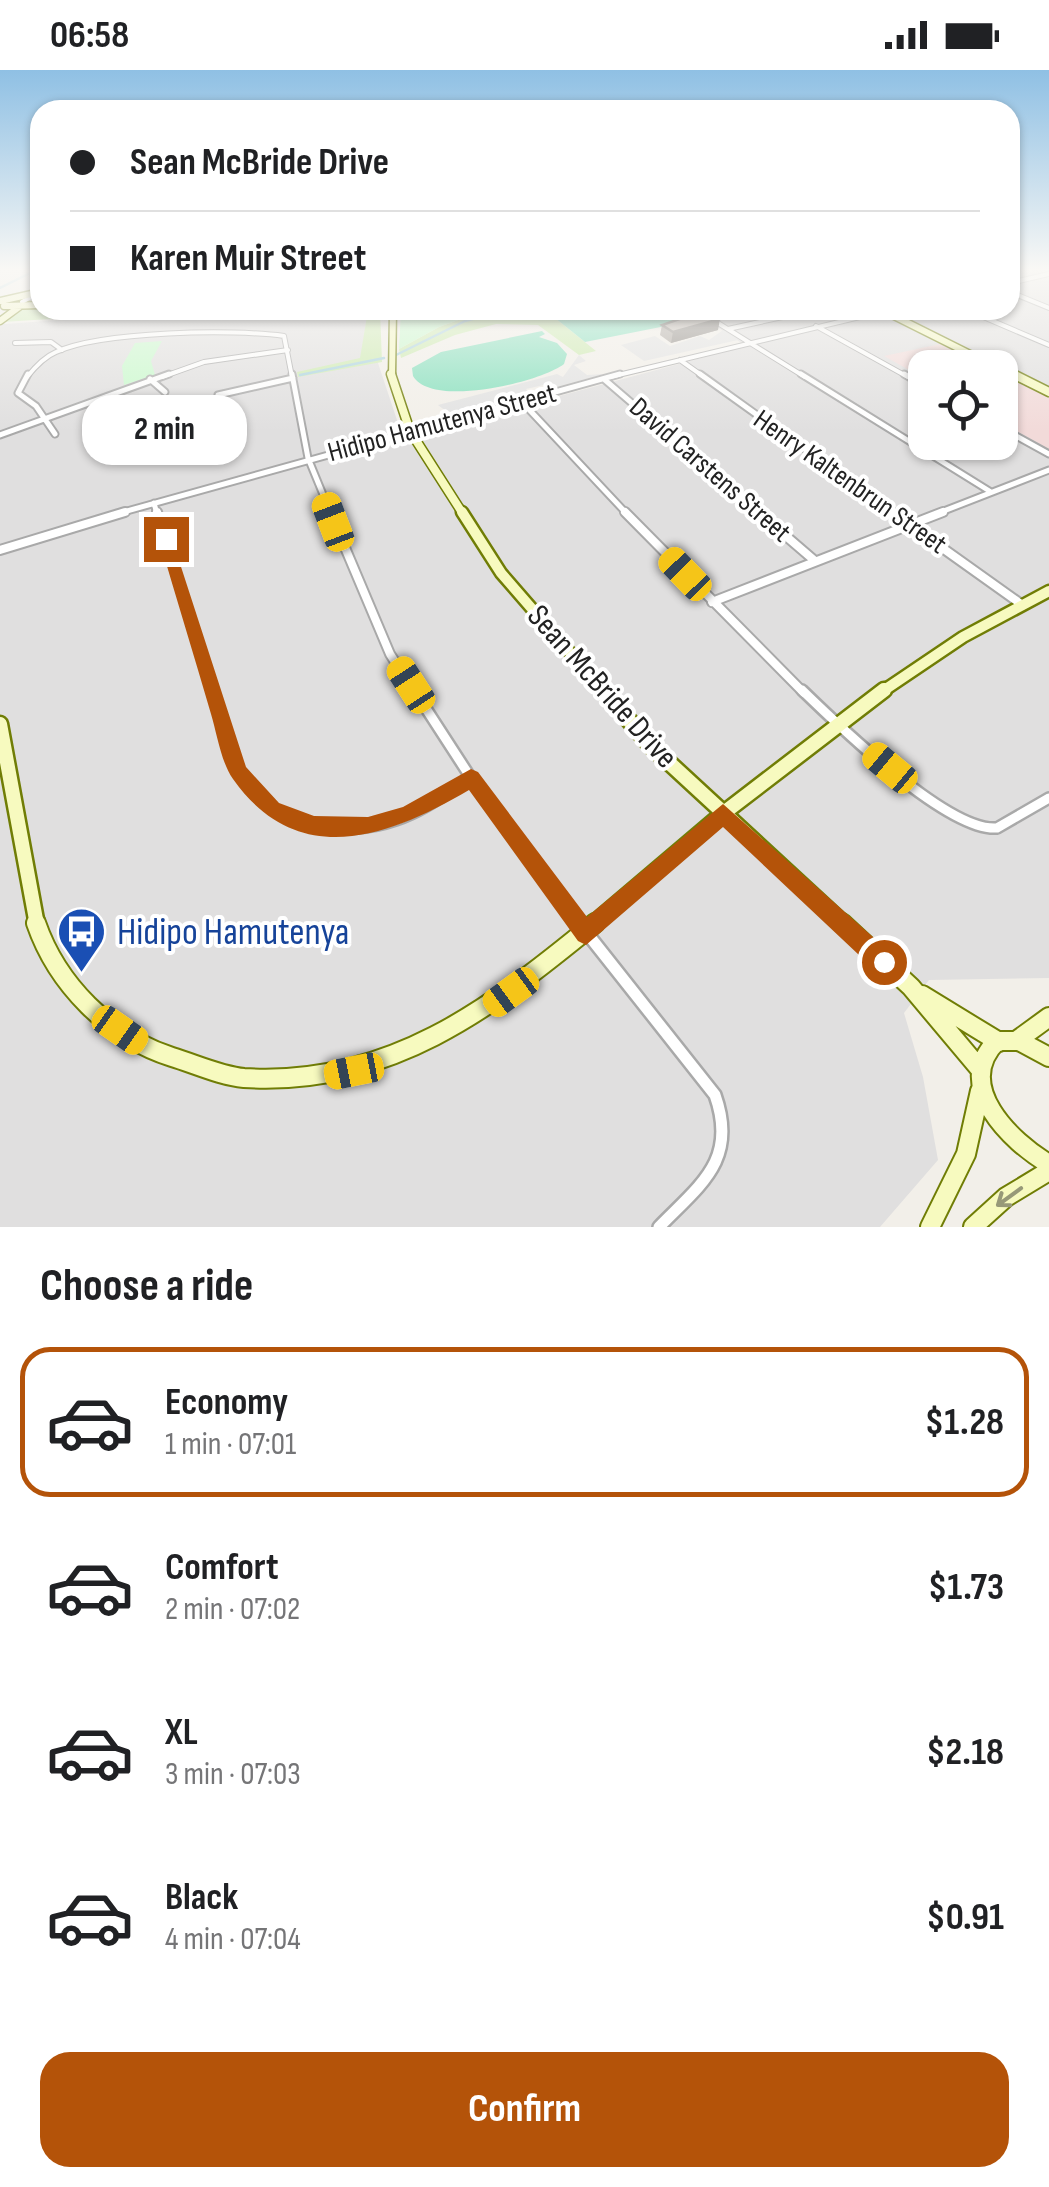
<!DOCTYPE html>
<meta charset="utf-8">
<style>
:root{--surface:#fff;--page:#f6f6f6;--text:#202124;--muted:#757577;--line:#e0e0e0;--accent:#b45309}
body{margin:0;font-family:"Sofia Sans Condensed",sans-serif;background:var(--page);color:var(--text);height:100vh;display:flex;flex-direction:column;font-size:38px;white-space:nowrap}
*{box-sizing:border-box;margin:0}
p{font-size:32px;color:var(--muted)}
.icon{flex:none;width:55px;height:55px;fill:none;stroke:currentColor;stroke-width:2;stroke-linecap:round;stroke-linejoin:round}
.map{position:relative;height:1157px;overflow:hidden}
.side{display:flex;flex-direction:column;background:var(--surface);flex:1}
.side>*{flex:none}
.guide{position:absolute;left:30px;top:30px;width:990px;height:220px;border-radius:30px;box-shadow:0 2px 8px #0004;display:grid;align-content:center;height:220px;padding:0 40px;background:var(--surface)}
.tools{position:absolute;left:908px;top:280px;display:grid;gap:20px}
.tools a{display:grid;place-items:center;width:110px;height:110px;border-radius:20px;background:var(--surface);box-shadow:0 2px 8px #0004;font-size:50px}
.end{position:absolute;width:45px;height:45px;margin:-22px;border:12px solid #b45309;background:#fff;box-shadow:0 0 0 5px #fff}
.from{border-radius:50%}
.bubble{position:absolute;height:70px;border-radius:30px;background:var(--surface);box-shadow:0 2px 8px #0004;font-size:32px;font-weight:700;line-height:70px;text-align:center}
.car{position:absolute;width:30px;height:60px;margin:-30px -15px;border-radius:12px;box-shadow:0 0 8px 2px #0007;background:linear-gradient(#f5c518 24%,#345 0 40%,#f5c518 0 76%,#345 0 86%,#f5c518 0)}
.guide b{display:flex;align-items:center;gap:35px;height:95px;font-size:38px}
.guide b+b{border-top:2px solid var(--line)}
.guide i{width:25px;height:25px;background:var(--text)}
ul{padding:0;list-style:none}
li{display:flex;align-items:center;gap:30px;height:150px;margin:0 20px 15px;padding:0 20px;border:5px solid transparent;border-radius:30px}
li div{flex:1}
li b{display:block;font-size:38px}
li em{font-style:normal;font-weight:700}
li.on{border-color:var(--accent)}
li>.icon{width:90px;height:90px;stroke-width:1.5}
h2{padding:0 40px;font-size:45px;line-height:120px}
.cta{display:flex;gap:20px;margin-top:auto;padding:20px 40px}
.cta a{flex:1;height:115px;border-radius:30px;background:var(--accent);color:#fff;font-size:40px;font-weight:700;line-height:115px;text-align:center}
.status{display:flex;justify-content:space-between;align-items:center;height:70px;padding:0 50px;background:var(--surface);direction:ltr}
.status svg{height:28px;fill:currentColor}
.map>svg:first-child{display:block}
</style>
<div class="status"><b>06:58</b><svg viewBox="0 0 49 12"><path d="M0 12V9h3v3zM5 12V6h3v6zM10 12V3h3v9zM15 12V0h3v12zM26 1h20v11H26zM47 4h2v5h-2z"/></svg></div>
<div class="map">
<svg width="1049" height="1157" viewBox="0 0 1049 1157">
<rect width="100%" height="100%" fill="#f2efe9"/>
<path fill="#e0dfdf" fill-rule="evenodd" d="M1010 200H1049V908L929 910 904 943 923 1007 938 1090 880 1157H0V249L5 254 196 240H368L361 288 376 287 403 368 746 276 691 240H1010ZM925 298H1000V372H925Z"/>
<path fill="#f2dad9" d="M945 273 996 297 925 298V309L884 286Z
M1000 300 1049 324V379L1000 352Z"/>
<path fill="#cdebb0" d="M40 237V240H196L2 252 20 240Z
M368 240H380L382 292 298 307 297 302 360 288Z
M486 240H545L596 281 579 285 538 255 496 254 455 265 401 288 399 279 439 257Z"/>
<path fill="#c8facc" d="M401 240H486L439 257 399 279Z
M162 271 151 291 155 305 124 315 122 296 135 273Z"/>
<path fill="#88e0be" d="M545 240H681L691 251 585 272Z
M542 261 545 264 539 267 557 273 567 284 564 294C539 313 431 338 413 306L412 298 441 282Z"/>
<path fill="#e2e2e2" d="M723 260 738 270 644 291 621 275 655 266 670 276 700 266 709 270Z
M579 285 586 291 574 295 587 305 604 304 549 319 548 314 526 319 530 324 451 345 438 335 557 304 563 307Z"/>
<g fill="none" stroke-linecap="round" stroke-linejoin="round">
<path stroke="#aad3df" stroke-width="2.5" d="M0 218 36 200
M396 285 465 251 507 240
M300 305 384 288"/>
<defs>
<path id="street-far4" d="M1010 213 1049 204
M1010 222 1049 238
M22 232 40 222
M697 240 805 307
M967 240 1049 275
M710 247 739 240
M816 256 908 307
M728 259 801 243
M15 273 51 272 62 280
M680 290 704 307
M27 307C35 297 44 287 56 282 102 261 234 259 284 266L292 307
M162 307 204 292 288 280
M610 307 889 240"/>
<path id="street-far3" d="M28 304 18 323 36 336 55 364
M292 304 308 388 331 444
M700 304 895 444
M801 304 991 422
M904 304 925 316
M150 309 165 322
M605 310 761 444
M522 332 627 444
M1000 357 1049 384
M0 365 169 304
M222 365 218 325 293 308
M154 433 157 444
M116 444 620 304
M936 444 1049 400"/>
<path id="street-far2" d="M157 442 213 623
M330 442 390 584 415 623
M625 442 804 623
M758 442 815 491
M892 442 1021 534
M0 480 125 442
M712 532 943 442"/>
<path id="street-far1" d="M213 620C221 646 226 678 239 702 268 758 342 769 396 750 423 741 447 723 471 708
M414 620 471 708 580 855
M802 620C838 655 948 762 997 758L1049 728"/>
<path id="street" d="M579 853 715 1025C738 1090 701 1114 659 1157"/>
<path id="secondary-far4" d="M0 231 40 222
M4 236 40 235
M882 240 998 298
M0 251 19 237
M1000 298 1018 307
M392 307 393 240"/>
<path id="secondary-far3" d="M391 304 410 361 463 444
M1013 304 1049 322"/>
<path id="secondary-far2" d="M462 442 501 503 605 623
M880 623 963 567 1049 521"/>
<path id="secondary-far1" d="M603 620 651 676 845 855
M0 654 37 855
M592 855 725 742 884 620"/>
<path id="secondary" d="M36 853C57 914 109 967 172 987 195 994 221 1006 244 1008 388 1017 490 939 595 853
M842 853 911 917 979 998
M922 925 999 972
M1016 971 1049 947
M1049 987 1019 971H997C952 1015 1011 1072 1049 1094
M930 1157 966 1084 980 1021
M973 1157 1006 1127 1049 1101"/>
</defs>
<use href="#street-far4" stroke="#a9a9a9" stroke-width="6"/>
<use href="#street-far3" stroke="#a9a9a9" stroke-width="9"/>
<use href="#street-far2" stroke="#a9a9a9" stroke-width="12"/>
<use href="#street-far1" stroke="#a9a9a9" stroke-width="14"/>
<use href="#street" stroke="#a9a9a9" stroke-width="16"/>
<use href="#secondary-far4" stroke="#707d05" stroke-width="9"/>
<use href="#secondary-far3" stroke="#707d05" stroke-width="11"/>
<use href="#secondary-far2" stroke="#707d05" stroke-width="15"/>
<use href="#secondary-far1" stroke="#707d05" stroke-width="19"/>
<use href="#secondary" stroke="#707d05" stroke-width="22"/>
<use href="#street-far4" stroke="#fff" stroke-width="4"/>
<use href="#street-far3" stroke="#fff" stroke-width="5"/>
<use href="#street-far2" stroke="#fff" stroke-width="8"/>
<use href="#street-far1" stroke="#fff" stroke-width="9"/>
<use href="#street" stroke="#fff" stroke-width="11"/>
<use href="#secondary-far4" stroke="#f7fabf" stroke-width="6"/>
<use href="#secondary-far3" stroke="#f7fabf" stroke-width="8"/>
<use href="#secondary-far2" stroke="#f7fabf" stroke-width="10"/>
<use href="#secondary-far1" stroke="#f7fabf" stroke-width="14"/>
<use href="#secondary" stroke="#f7fabf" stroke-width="18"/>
</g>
<path fill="#aba49e" d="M662 255 718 260 671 273 660 265Z"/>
<path fill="#8b8681" d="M720 249 718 260 671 273 673 262Z"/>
<path fill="#c7bfb8" stroke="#8b8681" stroke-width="2.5" d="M697 243 720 249 673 262 662 255Z"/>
<defs><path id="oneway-shaft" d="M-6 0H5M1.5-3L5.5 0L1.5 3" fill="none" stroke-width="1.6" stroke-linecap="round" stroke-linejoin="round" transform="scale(2.5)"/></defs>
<use stroke="#979978" href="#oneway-shaft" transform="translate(1009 1127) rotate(144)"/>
<linearGradient id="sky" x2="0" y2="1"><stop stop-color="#8fc0e4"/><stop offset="0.55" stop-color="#f9f8f5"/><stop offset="1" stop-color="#f9f8f5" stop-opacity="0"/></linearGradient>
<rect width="1049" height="362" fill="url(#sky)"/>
<path fill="#b45309" d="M166 464 172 469 246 697 279 733 314 746 368 747 403 737 471 699 478 702 587 847 723 734 892 884V901H876L723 757 586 875 578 871 469 720C389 767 298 801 233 709 221 692 217 664 211 644 194 586 176 527 159 469Z"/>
<defs>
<symbol id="bus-pin" viewBox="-11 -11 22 30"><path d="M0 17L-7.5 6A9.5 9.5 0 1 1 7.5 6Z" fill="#1a4fb4" stroke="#fff"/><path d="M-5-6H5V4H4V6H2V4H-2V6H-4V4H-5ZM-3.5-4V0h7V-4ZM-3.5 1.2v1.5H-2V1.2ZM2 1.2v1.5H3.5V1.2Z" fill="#fff"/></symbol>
</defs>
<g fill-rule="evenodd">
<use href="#bus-pin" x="54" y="834" width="55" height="75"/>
</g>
<g text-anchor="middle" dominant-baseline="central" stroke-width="8" stroke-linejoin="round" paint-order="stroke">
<g font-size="28" fill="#222" stroke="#fff">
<text transform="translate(442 353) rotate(-15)">Hidipo Hamutenya Street</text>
<text transform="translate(710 400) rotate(41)">David Carstens Street</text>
<text transform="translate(850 412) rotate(35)">Henry Kaltenbrun Street</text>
</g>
<g font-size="32" fill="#222" stroke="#fff">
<text transform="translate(602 617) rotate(48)">Sean McBride Drive</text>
</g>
<g font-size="38" fill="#164399" stroke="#fff" text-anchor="start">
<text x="117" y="862">Hidipo Hamutenya</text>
</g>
</g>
</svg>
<div class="tools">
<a><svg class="icon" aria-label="locate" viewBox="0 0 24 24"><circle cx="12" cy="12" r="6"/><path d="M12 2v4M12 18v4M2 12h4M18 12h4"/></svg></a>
</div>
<i class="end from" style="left:884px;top:892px"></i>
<i class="end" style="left:166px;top:469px"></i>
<div class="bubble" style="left:82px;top:325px;width:165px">2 min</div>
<i class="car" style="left:333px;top:452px;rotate:339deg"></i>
<i class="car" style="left:685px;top:504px;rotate:316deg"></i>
<i class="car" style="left:411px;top:615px;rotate:327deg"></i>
<i class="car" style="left:890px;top:698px;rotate:310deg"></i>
<i class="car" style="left:511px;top:922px;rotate:234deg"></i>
<i class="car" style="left:120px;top:960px;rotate:125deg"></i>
<i class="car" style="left:354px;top:1001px;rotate:259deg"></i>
<div class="guide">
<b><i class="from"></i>Sean McBride Drive</b>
<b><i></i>Karen Muir Street</b>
</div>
</div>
<section class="side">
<h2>Choose a ride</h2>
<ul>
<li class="on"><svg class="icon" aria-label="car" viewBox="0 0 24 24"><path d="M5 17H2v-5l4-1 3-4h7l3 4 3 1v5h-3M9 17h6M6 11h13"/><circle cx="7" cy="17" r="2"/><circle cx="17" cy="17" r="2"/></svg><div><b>Economy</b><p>1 min · 07:01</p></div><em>$1.28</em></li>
<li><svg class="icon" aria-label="car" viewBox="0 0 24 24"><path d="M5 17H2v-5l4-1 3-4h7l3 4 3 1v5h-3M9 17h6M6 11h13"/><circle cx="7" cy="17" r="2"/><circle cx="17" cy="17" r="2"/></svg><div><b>Comfort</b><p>2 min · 07:02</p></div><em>$1.73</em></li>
<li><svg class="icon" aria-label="car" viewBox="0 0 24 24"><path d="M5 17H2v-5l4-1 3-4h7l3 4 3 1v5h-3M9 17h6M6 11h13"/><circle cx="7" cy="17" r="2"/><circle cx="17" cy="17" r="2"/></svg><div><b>XL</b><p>3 min · 07:03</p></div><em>$2.18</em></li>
<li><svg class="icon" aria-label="car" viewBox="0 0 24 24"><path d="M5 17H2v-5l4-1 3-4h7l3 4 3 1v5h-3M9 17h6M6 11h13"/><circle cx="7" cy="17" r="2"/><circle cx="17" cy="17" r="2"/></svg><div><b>Black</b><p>4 min · 07:04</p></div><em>$0.91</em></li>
</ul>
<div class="cta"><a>Confirm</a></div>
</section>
